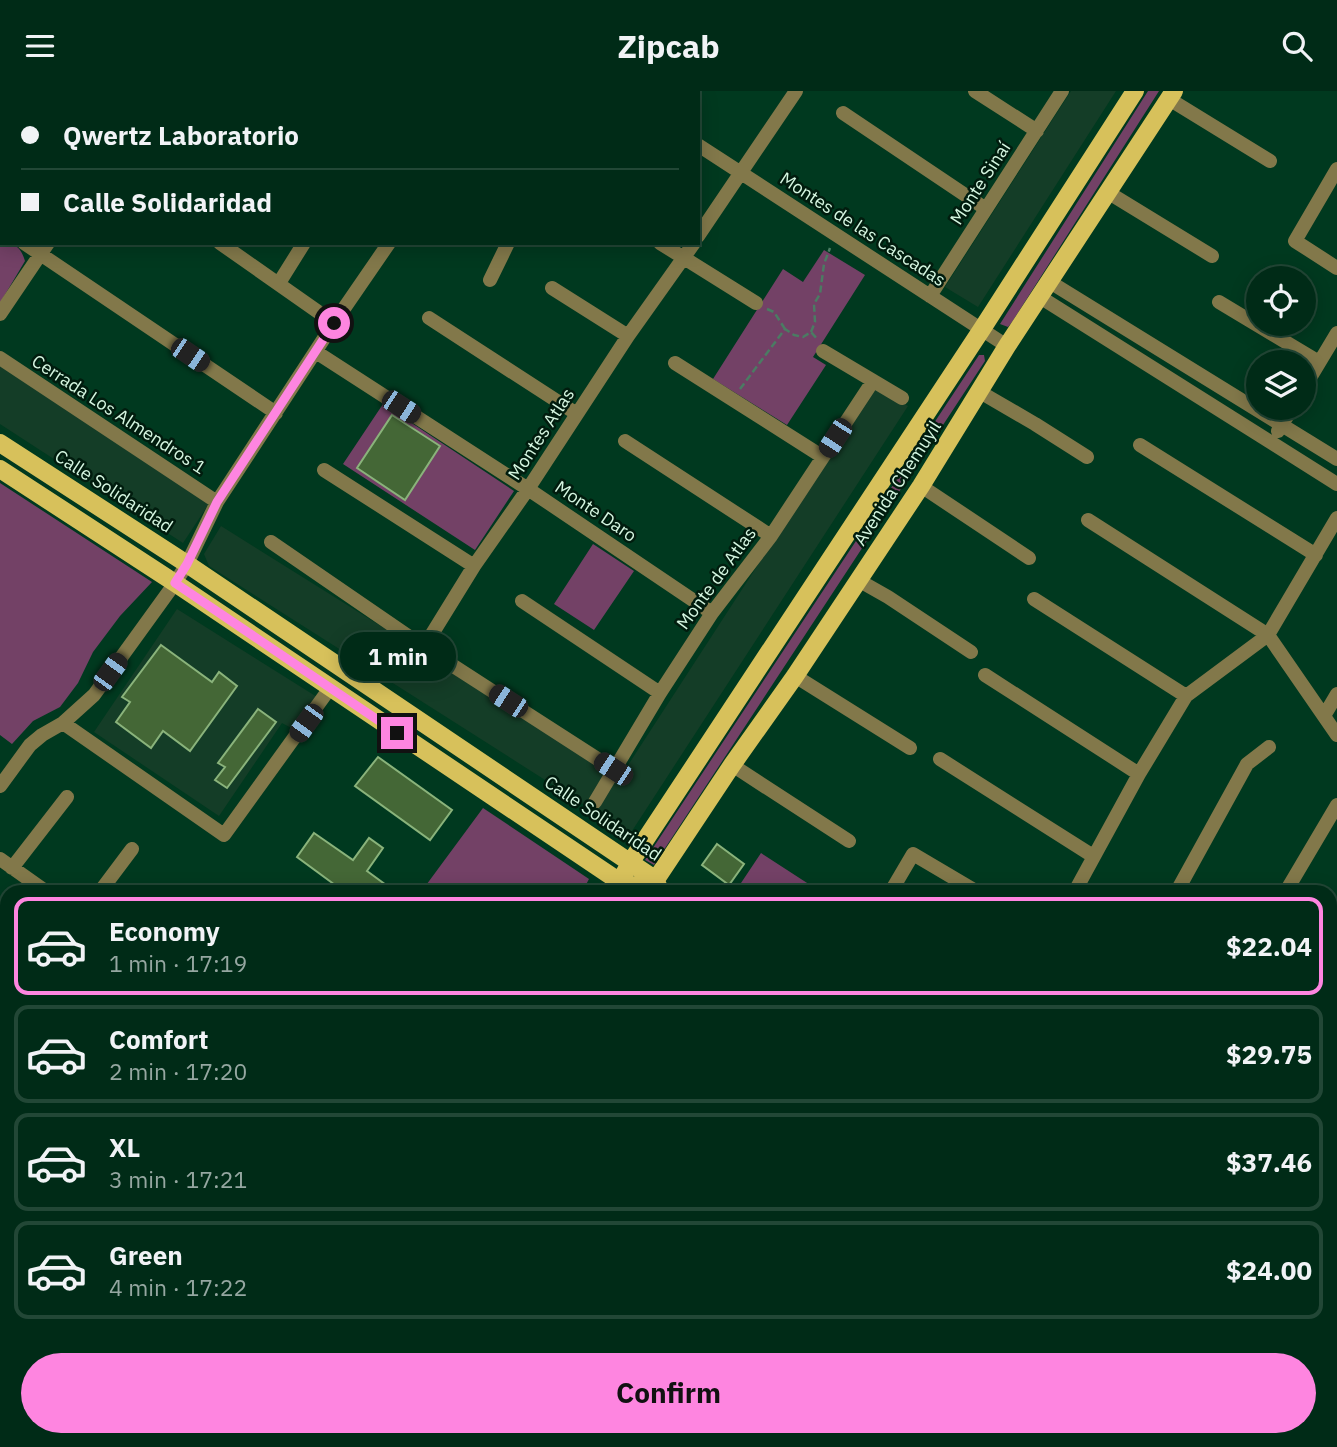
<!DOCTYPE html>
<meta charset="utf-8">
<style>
:root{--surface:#002b17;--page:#0a3320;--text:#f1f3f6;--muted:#95a7a1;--line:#224736;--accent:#fe85e0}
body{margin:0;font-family:"IBM Plex Sans",sans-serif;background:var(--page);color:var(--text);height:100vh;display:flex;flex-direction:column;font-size:26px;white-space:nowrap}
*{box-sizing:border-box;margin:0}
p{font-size:23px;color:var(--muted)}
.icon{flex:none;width:38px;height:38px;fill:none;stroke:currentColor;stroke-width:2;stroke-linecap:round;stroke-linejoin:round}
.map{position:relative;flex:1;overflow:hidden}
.details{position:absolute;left:0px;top:794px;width:1337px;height:562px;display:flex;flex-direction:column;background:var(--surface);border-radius:21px 21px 0 0;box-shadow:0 4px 18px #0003,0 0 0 2px var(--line)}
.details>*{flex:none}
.banner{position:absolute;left:0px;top:0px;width:700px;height:154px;box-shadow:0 4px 18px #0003,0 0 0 2px var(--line);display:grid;align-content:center;height:154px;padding:0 21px;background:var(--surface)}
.tools{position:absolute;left:1246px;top:175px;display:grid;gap:14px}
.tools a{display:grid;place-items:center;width:70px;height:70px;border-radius:50%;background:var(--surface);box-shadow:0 4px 18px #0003,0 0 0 2px var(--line);font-size:35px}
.end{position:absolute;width:32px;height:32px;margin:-16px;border:9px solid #fe85e0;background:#111;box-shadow:0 0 0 4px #111}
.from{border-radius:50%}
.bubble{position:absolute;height:49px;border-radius:24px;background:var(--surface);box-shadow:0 4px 18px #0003,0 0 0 2px var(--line);font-size:23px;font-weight:800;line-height:49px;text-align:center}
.car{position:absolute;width:21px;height:42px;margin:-21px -10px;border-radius:9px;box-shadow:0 0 5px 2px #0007;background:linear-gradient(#222 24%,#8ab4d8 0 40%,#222 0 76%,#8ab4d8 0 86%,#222 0)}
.banner b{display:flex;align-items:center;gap:24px;height:66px;font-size:26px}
.banner b+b{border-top:2px solid var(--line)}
.banner i{width:18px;height:18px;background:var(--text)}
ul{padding:12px 0 0;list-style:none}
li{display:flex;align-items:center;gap:21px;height:98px;margin:0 14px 10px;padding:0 7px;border:4px solid var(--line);border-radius:14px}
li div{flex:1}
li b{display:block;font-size:26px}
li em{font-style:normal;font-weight:800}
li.active{border-color:var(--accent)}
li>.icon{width:63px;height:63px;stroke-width:1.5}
.action{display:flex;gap:14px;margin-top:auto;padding:14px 21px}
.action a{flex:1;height:80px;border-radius:42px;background:var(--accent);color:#111;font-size:28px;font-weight:800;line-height:80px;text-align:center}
header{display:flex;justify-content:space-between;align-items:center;height:91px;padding:0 21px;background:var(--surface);font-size:32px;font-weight:800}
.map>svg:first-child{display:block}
</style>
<header><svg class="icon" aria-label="menu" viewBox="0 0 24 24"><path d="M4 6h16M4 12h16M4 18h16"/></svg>Zipcab<svg class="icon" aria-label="search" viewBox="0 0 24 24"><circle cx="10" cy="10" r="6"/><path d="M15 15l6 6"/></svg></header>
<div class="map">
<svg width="1337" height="1356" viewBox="0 0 1337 1356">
<rect width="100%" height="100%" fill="#00391f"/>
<path fill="#143d27" d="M1071 0H1116L978 216 945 196Z
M0 275 210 411 183 452 0 333Z
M874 295 908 315 630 743 209 475 204 463 221 435 621 685Z
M177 518 317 606 295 639 282 632 219 725 94 641Z
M1330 1258 1337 1262V1327L1330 1323Z
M331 1349H381L376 1356H327Z"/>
<path fill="#734166" d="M5 0H140L138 2Z
M1148 0H1159L1012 231 1008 236 1000 233Z
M0 144 2 152C16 152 21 157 25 170L0 212Z
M824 159 865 184 813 266 826 274 787 334 713 288 783 178 803 191Z
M979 264H984L985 270 654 774 645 769Z
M383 313 514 400 475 459 343 373Z
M0 392 152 491 120 525 93 561 78 592 60 616 33 630 12 653 0 644Z
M593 453 634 480 594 539 554 513Z
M483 717 589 788 582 801H421Z
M761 762 821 801H735Z"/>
<path fill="#446736" stroke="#8ab37b" stroke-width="2" d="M392 324 440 355 405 409 357 377Z
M161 554 212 591 219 581 237 595 190 660 163 640 151 657 116 631 130 611 122 606Z
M258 618 276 631 227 697 215 689 225 676 218 672Z
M378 666 452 719 430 749 355 695Z
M314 742 353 769 369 747 383 757 367 780 397 802H346L297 766Z
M717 753 744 773 729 794 702 774Z"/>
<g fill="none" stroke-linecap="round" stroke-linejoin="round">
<path stroke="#4b7b63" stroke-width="2.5" stroke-dasharray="7 3.5" stroke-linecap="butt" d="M767 218 774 221 785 238
M811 241 815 231 814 213 820 203 824 173 830 157
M740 298 785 238 794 244 803 246 811 241 818 249"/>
<path stroke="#82784a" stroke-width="14" d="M579 0 585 2
M975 0 1037 40
M148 2 149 0
M265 2 266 0
M471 2 472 0
M0 5 2 6
M1169 8 1270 70
M843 22 986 118
M698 54 1007 255
M1337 78 1295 150 1337 177
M1109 102 1212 165
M0 137 2 138
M698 145 796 0
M24 152 276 322
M220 152 334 232
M660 152 756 212
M490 189 508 152
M1050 191 1337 368
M279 192 304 152
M552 197 628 245
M930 205 1062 0
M1040 206 1337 393
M1219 211 1319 271
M0 223 48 152
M429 227 577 323
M823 260 902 307
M316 261 528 398 712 522
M0 267 217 411
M675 272 823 366
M1304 297 1337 242
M980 301 1035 333 1087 366
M1278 340 1292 317
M625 350 771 445
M1140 354 1316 464
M324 379 474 475
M921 395 1029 467
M1088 429 1268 544 1337 644
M271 451 424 556 613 678
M858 489 888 506 971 561
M1034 508 1186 605
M522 510 660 602
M424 556 474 475 528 398 628 245 694 152
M985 584 1139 683
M795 585 910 657
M1324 625 1337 603
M63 632 224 744 330 597
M940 668 1093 765
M732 674 849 750
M0 695 30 654 42 644 63 632 94 604 175 492 187 473 217 411 334 232 389 152
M595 711 660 602 712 522 771 445 873 290
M0 768 48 802
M12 777 67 706
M893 797 913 763 979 802
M99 802 132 758
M1074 802 1139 683 1186 605 1268 544 1337 427
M1176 802 1247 673 1269 656
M1285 802 1337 714
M1330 919 1337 906
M0 957 7 962
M1330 1012 1337 1016
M1330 1054 1337 1041
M0 1074 7 1064
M1330 1092 1337 1079
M0 1115 7 1120
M1330 1180 1337 1183
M0 1197 7 1202
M0 1299 7 1289
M235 1349 245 1356
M577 1349 588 1356
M763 1349 774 1356
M936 1349 947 1356
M1109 1349 1119 1356
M1284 1349 1294 1356
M63 1356 68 1349
M134 1356 138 1349
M315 1356 320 1349
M427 1356 431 1349
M537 1356 541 1349
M788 1356 792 1349
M1158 1356 1163 1349
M1176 1356 1180 1349"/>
<path stroke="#d7c15b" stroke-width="18" d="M0 352 187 473 656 789 659 798
M0 378 175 492 620 791 658 801
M614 802 630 772 982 238 1135 0
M647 802 732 674 795 585 921 395 1007 255 1174 0
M1330 1206 1337 1209
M251 1356 256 1349
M292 1356 297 1349"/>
</g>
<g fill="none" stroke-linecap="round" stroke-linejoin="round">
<path stroke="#fe85e0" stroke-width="9" d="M334 232 217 411 187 473 175 492 397 642"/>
</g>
<g text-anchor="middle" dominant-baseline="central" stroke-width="5" stroke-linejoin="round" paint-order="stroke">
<g font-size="18" fill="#d5f6e1" stroke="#011c0e">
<text transform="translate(980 92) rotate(-57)">Monte Sinaí</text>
<text transform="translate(863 138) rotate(33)">Montes de las Cascadas</text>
<text transform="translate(119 323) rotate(33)">Cerrada Los Almendros 1</text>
<text transform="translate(541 343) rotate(-57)">Montes Atlas</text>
<text transform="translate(897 392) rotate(-57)">Avenida Chemuyil</text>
<text transform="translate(114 400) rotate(33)">Calle Solidaridad</text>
<text transform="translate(596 420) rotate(34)">Monte Daro</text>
<text transform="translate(716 487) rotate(-54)">Monte de Atlas</text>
<text transform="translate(603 727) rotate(34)">Calle Solidaridad</text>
</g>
</g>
</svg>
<div class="tools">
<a><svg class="icon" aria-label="locate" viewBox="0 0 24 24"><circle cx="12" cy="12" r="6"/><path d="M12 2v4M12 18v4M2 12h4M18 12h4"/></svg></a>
<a><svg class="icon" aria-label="layers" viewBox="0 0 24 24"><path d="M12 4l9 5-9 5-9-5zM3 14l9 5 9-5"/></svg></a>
</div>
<i class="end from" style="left:334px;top:232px"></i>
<i class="end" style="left:397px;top:642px"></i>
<div class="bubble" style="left:340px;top:541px;width:116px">1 min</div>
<i class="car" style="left:190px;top:264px;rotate:124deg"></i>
<i class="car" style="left:401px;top:316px;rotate:123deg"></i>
<i class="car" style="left:835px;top:347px;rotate:213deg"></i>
<i class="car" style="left:110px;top:581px;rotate:36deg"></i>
<i class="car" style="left:508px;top:610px;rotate:303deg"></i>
<i class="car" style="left:306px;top:632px;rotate:216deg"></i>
<i class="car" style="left:613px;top:678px;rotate:303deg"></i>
<div class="banner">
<b><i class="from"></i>Qwertz Laboratorio</b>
<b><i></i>Calle Solidaridad</b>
</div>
<section class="details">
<ul>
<li class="active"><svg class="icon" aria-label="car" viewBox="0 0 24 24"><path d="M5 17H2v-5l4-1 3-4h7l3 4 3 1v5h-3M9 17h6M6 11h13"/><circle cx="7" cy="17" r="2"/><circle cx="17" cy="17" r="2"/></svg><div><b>Economy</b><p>1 min · 17:19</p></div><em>$22.04</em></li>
<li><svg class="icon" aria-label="car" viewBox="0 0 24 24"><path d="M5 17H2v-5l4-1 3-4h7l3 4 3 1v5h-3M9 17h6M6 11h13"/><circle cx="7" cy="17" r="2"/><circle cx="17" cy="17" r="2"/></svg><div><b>Comfort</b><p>2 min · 17:20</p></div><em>$29.75</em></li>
<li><svg class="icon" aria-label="car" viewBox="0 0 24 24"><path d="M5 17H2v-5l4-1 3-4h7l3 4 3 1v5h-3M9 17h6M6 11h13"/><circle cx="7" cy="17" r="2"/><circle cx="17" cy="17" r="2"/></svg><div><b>XL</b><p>3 min · 17:21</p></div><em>$37.46</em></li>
<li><svg class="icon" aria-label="car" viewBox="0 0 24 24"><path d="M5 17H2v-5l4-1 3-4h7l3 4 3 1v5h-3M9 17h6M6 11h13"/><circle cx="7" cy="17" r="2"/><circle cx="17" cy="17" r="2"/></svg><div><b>Green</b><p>4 min · 17:22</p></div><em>$24.00</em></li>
</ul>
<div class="action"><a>Confirm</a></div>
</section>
</div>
